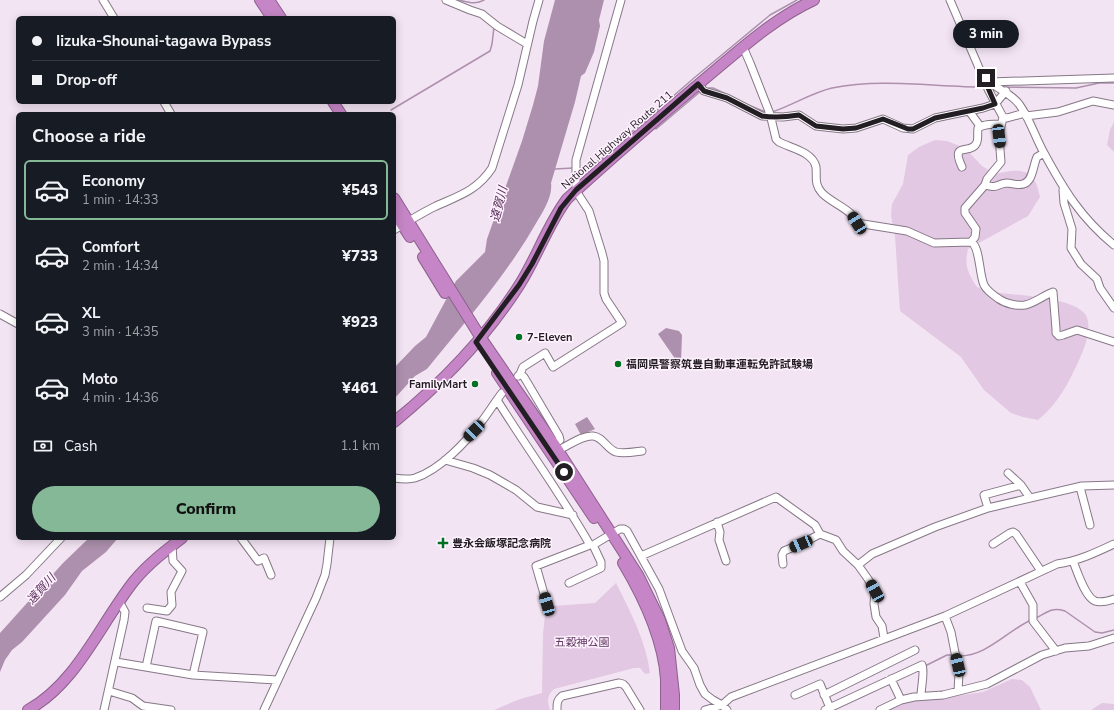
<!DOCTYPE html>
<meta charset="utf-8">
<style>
:root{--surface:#171b24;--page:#242831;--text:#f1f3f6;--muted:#9ea1a6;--line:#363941;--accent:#85b896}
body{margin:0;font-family:"Nunito Sans","Noto Sans JP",sans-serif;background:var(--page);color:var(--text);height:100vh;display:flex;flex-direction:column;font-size:15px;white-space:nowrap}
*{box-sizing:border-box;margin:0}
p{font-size:13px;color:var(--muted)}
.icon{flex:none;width:22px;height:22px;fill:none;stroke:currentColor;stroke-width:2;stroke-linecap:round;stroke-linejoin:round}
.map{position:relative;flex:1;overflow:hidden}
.side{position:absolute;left:16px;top:112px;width:380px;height:428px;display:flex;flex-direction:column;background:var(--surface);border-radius:6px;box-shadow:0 2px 10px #0003}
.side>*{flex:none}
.top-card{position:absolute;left:16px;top:16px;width:380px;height:88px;border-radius:6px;box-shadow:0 2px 10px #0003;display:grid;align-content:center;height:88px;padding:0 16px;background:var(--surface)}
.end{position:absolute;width:18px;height:18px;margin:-9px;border:5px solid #231e23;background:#fff;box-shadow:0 0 0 2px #fff}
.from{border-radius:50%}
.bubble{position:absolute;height:28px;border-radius:14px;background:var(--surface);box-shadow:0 2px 10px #0003;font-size:13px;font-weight:800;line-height:28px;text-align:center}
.car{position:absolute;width:12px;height:24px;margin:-12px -6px;border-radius:5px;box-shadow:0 0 3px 1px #0007;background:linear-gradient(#222 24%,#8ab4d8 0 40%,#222 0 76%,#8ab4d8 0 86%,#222 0)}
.top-card b{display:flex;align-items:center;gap:14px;height:38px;font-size:15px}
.top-card b+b{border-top:1px solid var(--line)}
.top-card i{width:10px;height:10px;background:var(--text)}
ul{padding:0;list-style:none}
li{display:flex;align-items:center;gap:12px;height:60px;margin:0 8px 6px;padding:0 8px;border:2px solid transparent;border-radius:6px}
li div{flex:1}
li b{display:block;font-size:15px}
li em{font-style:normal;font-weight:800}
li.current{border-color:var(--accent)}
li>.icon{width:36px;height:36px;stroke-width:1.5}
h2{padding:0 16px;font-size:18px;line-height:48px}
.pay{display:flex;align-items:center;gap:10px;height:44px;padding:0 16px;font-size:15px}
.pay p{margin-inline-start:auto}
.action{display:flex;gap:8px;margin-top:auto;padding:8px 16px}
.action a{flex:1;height:46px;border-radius:24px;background:var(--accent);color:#111;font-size:16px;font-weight:800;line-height:46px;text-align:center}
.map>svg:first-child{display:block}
</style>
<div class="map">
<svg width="1114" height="710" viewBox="0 0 1114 710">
<rect width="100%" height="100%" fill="#f3e4f3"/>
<path fill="#e2c8e2" d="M1114 122V152L1107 145 1110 130Z
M935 140 947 141 965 148 982 166 995 174C1019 168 1035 167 1040 197L1028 216 968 249C964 266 968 273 977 287 982 289 987 291 991 292 1013 295 1072 297 1085 314 1093 325 1085 347 1080 358 1069 382 1059 403 1038 420L1023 417 1011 413 984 390 961 357 900 311 895 236 891 216 892 204 903 184 908 155 919 147Z
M616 583C630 611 646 641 650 673L645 674 640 668H634L554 689C547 695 547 701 550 710H494L520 699 542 693 543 634 546 605 553 606 595 603Z
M1012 679 1022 680 1030 687 1041 710H885L904 701 943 698 983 692Z
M1102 703 1114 704V710H1091Z"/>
<path fill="#ad90ad" d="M555 0H604L599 20 600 26 594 52 585 73 581 76 575 102 551 183C553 197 542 213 535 225 505 277 465 322 427 369L415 376 394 399V368L415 346 426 337 456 281 485 252 487 239 522 141 533 105 538 86 544 41Z
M666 328 679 331 682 335 681 362 678 363 658 334Z
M587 417 595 429 581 435 575 424Z
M89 538H118L106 552 82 571 65 595 22 642 12 650 5 660 0 672V633L63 563Z"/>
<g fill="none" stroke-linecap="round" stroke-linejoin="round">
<path stroke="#ad90ad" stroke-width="1.5" d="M459 0C468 2 475 5 484 0
M1003 87 1076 88 1099 83H1114
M706 88H713L726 94
M748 105 766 112
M391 110 490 51 492 44 494 27
M772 112C793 105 811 93 832 88 882 78 935 87 985 87
M653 127 656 129 701 91
M555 169 573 168
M579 169C586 169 605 158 609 152 617 144 622 136 633 131L694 78 770 15 797 0
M1036 618C1048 612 1051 607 1065 611L1095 632 1102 633 1114 630
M958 656C986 657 1007 631 1031 620
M925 666 947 655H952"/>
<defs>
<path id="minor" d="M103 0 114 18
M446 0 470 10 482 14 497 26 527 44
M950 0 988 89 1003 117 999 136 1001 162 987 179 985 185 965 208V213L976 229 975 237 971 242
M743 47 750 63 770 114 776 139 779 142C791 148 813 152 816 167 817 178 814 184 822 193 830 201 842 206 850 213 853 216 855 220 857 223L907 231 934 243 971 242C980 246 979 274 984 285 987 291 993 295 999 299 1006 304 1017 306 1025 305 1035 303 1044 295 1053 292L1056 329V333L1059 336 1063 335 1077 330 1114 342
M983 76C993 88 1009 91 1019 104 1030 119 1035 137 1044 153 1064 190 1081 218 1114 245
M990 82 1114 78
M698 84 704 91 727 98 762 116 783 117 799 115 816 126 843 129 856 128 883 119 903 128 913 129 935 118 983 108 995 104 1006 91
M164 102 171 114
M969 111 980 126
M1026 116 1058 112 1093 101 1114 105
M1003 117 1007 118 1025 113
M962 167C950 141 970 155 976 144 979 140 977 134 978 128 984 124 993 124 1001 124
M985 185C998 189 996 184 1007 183 1012 183 1018 186 1023 184 1033 182 1033 165 1037 157L1044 153
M1063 190 1064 203 1072 229 1071 248 1081 264 1097 279 1100 288 1114 308
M394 230C407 222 420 214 434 207 458 196 477 191 492 168L518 85 533 21 539 0
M0 314 18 324
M520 374 524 377 559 436 560 440 554 444
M518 376 520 374 523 367 545 353 553 367 622 323 606 299 604 293V261L602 253 589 211 576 191V160L621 0
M497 400C527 448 561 494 590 545
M558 450C568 446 582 435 593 436 603 437 607 449 616 452 624 454 634 452 642 451
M445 460 473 468 490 475 516 490 537 507 573 515
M1008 473 1021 485 1030 498
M394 478C401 479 408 480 415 478 440 470 467 441 482 421 489 412 495 402 502 393
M1080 487 1090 525
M988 508 984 495 1021 485
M717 522 720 532 719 540 726 561
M241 538 258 561 264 558 271 575
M993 544 1010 533 1013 532 1016 534 1041 571
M641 556 776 497 815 525 820 534 836 540 843 551 858 565 868 579 875 591 874 604 876 617 882 626 884 638
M1073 561C1077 571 1085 597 1095 601 1101 603 1108 601 1114 599
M783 564 782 555 784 551 801 544 820 534
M858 565 872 554 935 527 988 508 1082 486 1114 485
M1020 582 1033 605V621L1056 651
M569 583 601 568V562L593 545
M0 597 26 575 61 538
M547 604 536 566 590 545H593L620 529H624L627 531 659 589 682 651 694 668 700 685 705 694 713 700 722 705 727 710
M147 608 167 611 172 605 171 592 182 571 173 561 172 546
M945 616 951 632 959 673 958 691
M116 662 193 675 277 680
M146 667 156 621 203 632 193 675
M891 679 901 700
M109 691 132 698 143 706 171 710
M795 695 820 684 830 708
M824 695 915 650
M557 709C557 703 557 700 562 696L619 683 623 684 626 687 640 710
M104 710 124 620 125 612 120 603
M264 710 316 598 325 575 327 564 330 538
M705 710 722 705 731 697 945 616 1057 564C1078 561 1095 553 1114 544
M825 710 922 665C925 672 921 687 921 696
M880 710 901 700 914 697 943 695 987 684 1042 655 1065 648 1089 646 1114 638"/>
<path id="highway" d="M260 0 272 18
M269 0 281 18
M333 102 341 114
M394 198 481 338 554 444 638 575 660 620 669 648 674 695V710
M394 212 410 237
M423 257 445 293
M497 373 594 518
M394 422C442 383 487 336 520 284 537 257 548 224 567 199 615 155 664 113 713 72 745 45 777 17 814 0
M623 563C644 598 663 638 666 679 666 689 666 700 666 710
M28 710C77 683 100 624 134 581 148 564 165 551 182 538"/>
</defs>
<use href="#minor" stroke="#867886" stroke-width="9"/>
<use href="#highway" stroke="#8c618d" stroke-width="12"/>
<use href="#minor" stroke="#fff" stroke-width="7"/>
<use href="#highway" stroke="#c585c6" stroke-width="10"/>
</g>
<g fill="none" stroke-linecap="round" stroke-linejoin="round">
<path stroke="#231e23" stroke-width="5" d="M564 472 476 342 519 285 532 264 561 208 576 190 698 84 704 91 727 98 762 116C774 118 787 117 799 115L816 126 843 129 856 128 883 119 908 129H913L935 118 983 108 995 104 982 74 986 78"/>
</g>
<g fill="#017021" stroke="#fff2ff" stroke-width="1.5">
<circle cx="519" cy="337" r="4"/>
<circle cx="618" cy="364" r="4"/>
<circle cx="475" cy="384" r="4"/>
<path d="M441 537h4v4h4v4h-4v4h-4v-4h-4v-4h4z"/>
</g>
<g text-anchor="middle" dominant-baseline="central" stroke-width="3" stroke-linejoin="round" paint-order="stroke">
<g font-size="11" fill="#231e23" stroke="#fff2ff">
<text transform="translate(617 140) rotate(-41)">National Highway Route 211</text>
</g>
<g font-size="11" font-weight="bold" fill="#231e23" stroke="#fff2ff" text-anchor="start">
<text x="527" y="337">7-Eleven</text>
<text x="626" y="364">福岡県警察筑豊自動車運転免許試験場</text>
<text x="467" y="384" text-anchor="end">FamilyMart</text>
<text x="452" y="543">豊永会飯塚記念病院</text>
</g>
<g font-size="11" fill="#5f3861" stroke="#fff2ff">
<text x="582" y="642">五穀神公園</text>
</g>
<g font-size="12" font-style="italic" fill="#59315a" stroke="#fff2ff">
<text transform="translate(499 204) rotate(-76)">遠賀川</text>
<text transform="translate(41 589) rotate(-48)">遠賀川</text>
</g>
</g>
</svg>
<i class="end from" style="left:564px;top:472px"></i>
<i class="end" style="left:986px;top:78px"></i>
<div class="bubble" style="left:953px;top:20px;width:66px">3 min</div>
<i class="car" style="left:999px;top:136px;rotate:173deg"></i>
<i class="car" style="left:857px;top:223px;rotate:328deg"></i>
<i class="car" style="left:474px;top:431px;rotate:225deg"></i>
<i class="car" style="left:801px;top:544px;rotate:247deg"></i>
<i class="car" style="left:875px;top:591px;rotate:331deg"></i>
<i class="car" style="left:547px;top:604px;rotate:344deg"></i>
<i class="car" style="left:958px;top:665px;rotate:347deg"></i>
<div class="top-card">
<b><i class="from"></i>Iizuka-Shounai-tagawa Bypass</b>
<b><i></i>Drop-off</b>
</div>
<section class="side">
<h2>Choose a ride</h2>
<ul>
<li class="current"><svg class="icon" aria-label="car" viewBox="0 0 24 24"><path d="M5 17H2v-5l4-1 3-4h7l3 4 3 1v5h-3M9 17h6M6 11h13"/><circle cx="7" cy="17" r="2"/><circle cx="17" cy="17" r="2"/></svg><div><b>Economy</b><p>1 min · 14:33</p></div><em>¥543</em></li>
<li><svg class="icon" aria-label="car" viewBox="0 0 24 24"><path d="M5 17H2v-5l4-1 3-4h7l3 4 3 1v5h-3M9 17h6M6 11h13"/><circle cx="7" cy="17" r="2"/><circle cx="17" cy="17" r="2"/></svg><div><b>Comfort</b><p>2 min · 14:34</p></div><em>¥733</em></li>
<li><svg class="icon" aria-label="car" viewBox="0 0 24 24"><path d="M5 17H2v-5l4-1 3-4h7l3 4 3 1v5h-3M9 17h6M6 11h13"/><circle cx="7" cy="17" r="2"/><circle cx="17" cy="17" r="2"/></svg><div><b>XL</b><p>3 min · 14:35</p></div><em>¥923</em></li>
<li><svg class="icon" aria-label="car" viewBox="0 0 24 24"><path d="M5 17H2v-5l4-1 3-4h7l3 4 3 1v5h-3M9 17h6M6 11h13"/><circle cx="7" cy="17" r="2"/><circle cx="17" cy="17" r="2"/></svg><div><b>Moto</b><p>4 min · 14:36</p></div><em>¥461</em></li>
</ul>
<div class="pay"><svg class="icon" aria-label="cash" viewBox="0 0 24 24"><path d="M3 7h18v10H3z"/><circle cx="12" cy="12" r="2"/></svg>Cash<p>1.1 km</p></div>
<div class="action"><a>Confirm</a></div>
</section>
</div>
